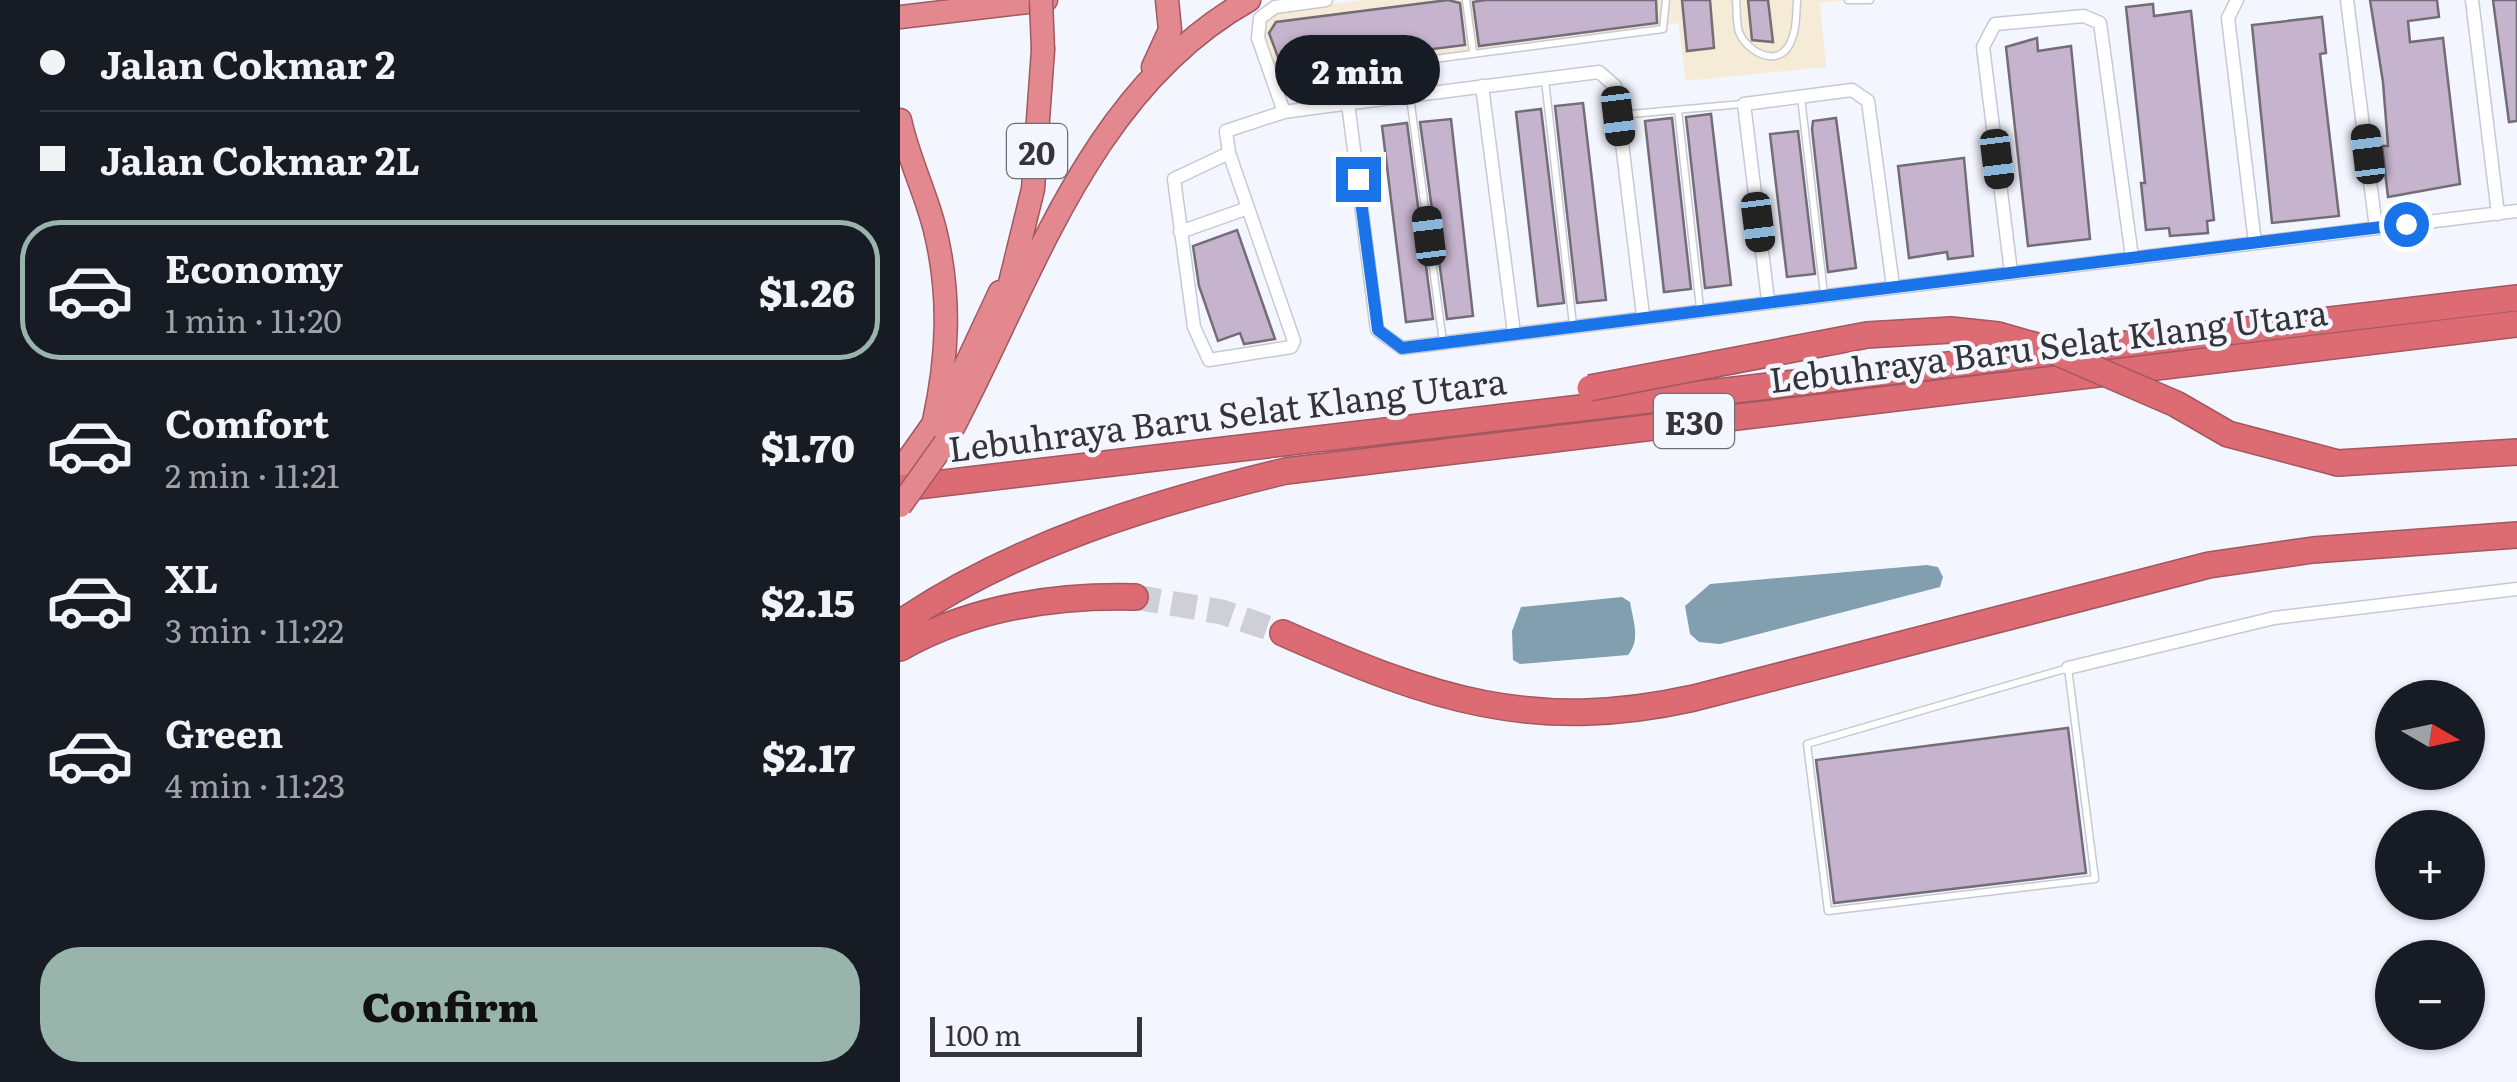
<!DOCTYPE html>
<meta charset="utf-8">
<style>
:root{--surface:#171b24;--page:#20242c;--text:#f1f3f6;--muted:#9ea1a6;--line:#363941;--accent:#98b4ab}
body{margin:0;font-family:Literata,serif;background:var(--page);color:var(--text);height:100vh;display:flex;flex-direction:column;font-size:38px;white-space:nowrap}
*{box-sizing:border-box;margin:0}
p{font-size:32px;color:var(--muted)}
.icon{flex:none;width:55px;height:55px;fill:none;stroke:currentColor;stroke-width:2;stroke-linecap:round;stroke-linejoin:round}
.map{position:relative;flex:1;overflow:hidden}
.details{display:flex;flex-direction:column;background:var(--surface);width:900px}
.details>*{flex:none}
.hud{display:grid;align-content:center;height:220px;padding:0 40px;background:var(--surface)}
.needle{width:65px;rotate:99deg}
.fabs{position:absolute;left:1475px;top:680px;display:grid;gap:20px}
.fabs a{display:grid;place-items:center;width:110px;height:110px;border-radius:50%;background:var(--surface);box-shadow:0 2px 8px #0004;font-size:50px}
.scale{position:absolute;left:30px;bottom:25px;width:212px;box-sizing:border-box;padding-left:10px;border:5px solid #343539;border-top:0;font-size:28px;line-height:35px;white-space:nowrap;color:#343539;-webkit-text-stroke:8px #f4f6ff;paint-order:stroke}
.end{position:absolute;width:45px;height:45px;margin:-22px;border:12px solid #1a73e8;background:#fff;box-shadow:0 0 0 5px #fff}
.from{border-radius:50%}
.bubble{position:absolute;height:70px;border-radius:35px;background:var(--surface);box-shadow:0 2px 8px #0004;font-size:32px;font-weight:800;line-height:70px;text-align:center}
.car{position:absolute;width:30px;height:60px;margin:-30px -15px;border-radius:12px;box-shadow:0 0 8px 2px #0007;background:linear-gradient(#222 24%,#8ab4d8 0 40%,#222 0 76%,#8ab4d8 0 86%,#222 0)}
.hud b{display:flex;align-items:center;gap:35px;height:95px;font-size:38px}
.hud b+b{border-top:2px solid var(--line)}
.hud i{width:25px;height:25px;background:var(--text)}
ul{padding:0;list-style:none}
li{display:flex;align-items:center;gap:30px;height:140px;margin:0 20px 15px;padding:0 20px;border:5px solid transparent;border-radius:40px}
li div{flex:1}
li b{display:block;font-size:38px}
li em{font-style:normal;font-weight:800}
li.selected{border-color:var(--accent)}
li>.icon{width:90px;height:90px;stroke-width:1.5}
.action{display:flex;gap:20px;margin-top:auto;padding:20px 40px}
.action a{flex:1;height:115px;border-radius:40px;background:var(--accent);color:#111;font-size:40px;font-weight:800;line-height:115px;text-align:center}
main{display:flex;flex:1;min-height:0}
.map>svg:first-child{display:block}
</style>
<main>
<section class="details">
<div class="hud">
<b><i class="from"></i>Jalan Cokmar 2</b>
<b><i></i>Jalan Cokmar 2L</b>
</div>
<ul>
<li class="selected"><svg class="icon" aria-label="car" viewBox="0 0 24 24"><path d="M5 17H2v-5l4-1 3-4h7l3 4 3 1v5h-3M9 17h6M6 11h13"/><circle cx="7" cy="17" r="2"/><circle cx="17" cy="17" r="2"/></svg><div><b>Economy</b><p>1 min · 11:20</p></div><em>$1.26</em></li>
<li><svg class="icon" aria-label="car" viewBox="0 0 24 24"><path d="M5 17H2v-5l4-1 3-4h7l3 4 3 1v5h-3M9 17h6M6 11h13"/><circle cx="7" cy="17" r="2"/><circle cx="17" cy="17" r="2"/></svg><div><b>Comfort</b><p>2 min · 11:21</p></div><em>$1.70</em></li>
<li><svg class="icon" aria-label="car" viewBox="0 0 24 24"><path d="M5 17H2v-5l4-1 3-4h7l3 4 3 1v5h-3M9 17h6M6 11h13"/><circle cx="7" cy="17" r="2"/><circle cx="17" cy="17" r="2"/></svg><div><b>XL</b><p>3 min · 11:22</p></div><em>$2.15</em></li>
<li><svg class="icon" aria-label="car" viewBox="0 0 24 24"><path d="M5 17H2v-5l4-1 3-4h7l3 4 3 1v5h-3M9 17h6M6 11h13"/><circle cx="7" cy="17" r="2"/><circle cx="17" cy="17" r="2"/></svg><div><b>Green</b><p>4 min · 11:23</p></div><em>$2.17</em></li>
</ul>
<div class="action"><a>Confirm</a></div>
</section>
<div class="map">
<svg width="1617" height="1082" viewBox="0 0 1617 1082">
<rect width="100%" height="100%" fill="#f4f6ff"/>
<path fill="#f6ebd6" d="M465 0H945L920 3 926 67 785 81 779 23 378 75 363 36 365 20 374 11Z"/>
<path fill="#819faf" d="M1027 565 1038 567 1043 577 1040 587 820 644 799 642 790 634 785 606 810 584Z
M722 597 730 602C733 620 741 640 728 655L620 664 613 660 612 631 621 607Z"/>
<path fill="#c6b3cd" stroke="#736d75" stroke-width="2.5" d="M548 0 560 3 565 45 382 68 369 33 376 22Z
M585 0H756L757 23 579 46 573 2Z
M782 0H810L814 48 787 51Z
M848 0H868L873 42 852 40Z
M1470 0H1537L1539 17 1508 21 1510 42 1543 38 1560 184 1488 197 1482 146H1488L1483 82Z
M1593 0H1617V121L1609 122Z
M1253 4 1254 16 1291 11 1314 220 1307 221 1308 233 1270 236 1269 228 1246 230 1241 183H1245L1226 7Z
M1422 17 1426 53 1420 54 1439 216 1372 223 1352 25Z
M1137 38 1138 51 1171 46 1190 239 1128 246 1106 47Z
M683 103 706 300 677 303 655 106Z
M641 109 664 303 638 306 616 112Z
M811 114 831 285 805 288 786 117Z
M772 118 791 289 764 292 745 121Z
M936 118 956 268 928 272 912 129 913 121Z
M551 119 573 316 547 319 520 122Z
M507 123 533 319 506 322 482 126Z
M898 131 915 274 887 277 870 134Z
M1064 158 1073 256 1048 259 1047 252 1009 258 998 166Z
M337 230 375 339 344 344 340 333 318 341 299 286 293 246Z
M1168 728 1186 873 934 903 916 760Z"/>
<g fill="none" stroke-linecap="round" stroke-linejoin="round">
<path stroke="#cecfd7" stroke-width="25" stroke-dasharray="25 12" stroke-linecap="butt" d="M235 597 322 612 383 633"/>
<defs>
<path id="service" d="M566 0 573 52
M836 0C837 10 836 23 839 32 846 51 875 67 888 47 897 33 896 15 897 0
M948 0H970
M373 80 763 29 766 0
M645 80 673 325
M510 97 543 342
M901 97 924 294
M778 110 800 308
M720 115 842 104
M1168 668 1195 879 928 911 907 744Z"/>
<path id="minor" d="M1337 0 1328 18 1355 243
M1447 0 1476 228
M1572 0 1598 214
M582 86 614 333
M448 103 477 330 502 348 1617 211
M384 112 358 38 360 18 375 7 426 0
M329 153 274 179 294 327 309 360 391 347 394 341 329 153 326 131 384 112 420 107 699 72 715 86 743 315
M280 232 348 208
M1111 272 1083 47 1095 24 1184 16 1200 23 1232 257
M868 300 844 104 952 90 968 101 993 286
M1168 668 1374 618 1617 589"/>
<path id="trunk" d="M0 17 146 0
M253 67 270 30 267 0
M0 120C8 158 26 193 35 230 51 295 48 357 34 421
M109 287 133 189 143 50
M45 443C130 287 185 92 349 0
M0 471 48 403 100 292"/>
<path id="motorway" d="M1438 463 1617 452
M0 488C538 420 1078 364 1617 298
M0 623C115 545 252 503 386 471L1617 324
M383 633C530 698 632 734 794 698L1309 565 1413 550 1617 535
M0 648C73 607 153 595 235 597"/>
</defs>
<use href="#service" stroke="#c6c9d3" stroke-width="9"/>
<use href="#minor" stroke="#c6c9d3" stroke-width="15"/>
<use href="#trunk" stroke="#a2585f" stroke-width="25"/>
<use href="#motorway" stroke="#a2585f" stroke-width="28"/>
<use href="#service" stroke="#fff" stroke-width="6"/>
<use href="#minor" stroke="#fff" stroke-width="12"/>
<use href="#trunk" stroke="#e48890" stroke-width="22"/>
<use href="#motorway" stroke="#dd6b74" stroke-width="25"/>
<defs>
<path id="trunk-bridge" d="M141 0 143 50
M0 506 45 443"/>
<path id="motorway-bridge" d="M690 388 967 335 1051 330 1098 335 1151 350 1276 404 1328 434 1438 463"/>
</defs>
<use href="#trunk-bridge" stroke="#a2585f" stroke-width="25" stroke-linecap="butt"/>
<use href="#motorway-bridge" stroke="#a2585f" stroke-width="28" stroke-linecap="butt"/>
<use href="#trunk-bridge" stroke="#e48890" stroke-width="22"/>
<use href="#motorway-bridge" stroke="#dd6b74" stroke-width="25"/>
</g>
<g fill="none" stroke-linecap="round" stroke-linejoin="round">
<path stroke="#1a73e8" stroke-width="12" d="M458 179 478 330 502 348 1506 224"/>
</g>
<g text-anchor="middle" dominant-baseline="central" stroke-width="9" stroke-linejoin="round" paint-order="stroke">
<g fill="#f4f6ff" stroke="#6e6f74" stroke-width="2.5">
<rect x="107" y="124" width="60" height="54" rx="8"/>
<rect x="754" y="394" width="80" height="54" rx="8"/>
</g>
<g font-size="32" font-weight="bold" fill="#343539">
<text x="137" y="151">20</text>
<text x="794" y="421">E30</text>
</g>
<g font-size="35" fill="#343539" stroke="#f4f6ff">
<text transform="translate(1148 344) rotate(-7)">Lebuhraya Baru Selat Klang Utara</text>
<text transform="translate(327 413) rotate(-7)">Lebuhraya Baru Selat Klang Utara</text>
</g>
</g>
</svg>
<div class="fabs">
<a><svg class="needle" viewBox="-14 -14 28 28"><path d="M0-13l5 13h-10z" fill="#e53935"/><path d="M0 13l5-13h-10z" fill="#9ea1a6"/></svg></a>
<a>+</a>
<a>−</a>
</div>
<div class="scale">100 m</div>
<i class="end from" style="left:1506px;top:224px"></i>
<i class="end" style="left:458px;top:179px"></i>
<div class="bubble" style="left:375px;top:35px;width:165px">2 min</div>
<i class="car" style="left:718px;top:116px;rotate:173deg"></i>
<i class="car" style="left:1468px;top:154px;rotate:353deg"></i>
<i class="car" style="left:1097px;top:159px;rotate:173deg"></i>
<i class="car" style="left:858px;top:222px;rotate:173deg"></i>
<i class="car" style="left:529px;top:236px;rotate:353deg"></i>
</div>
</main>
